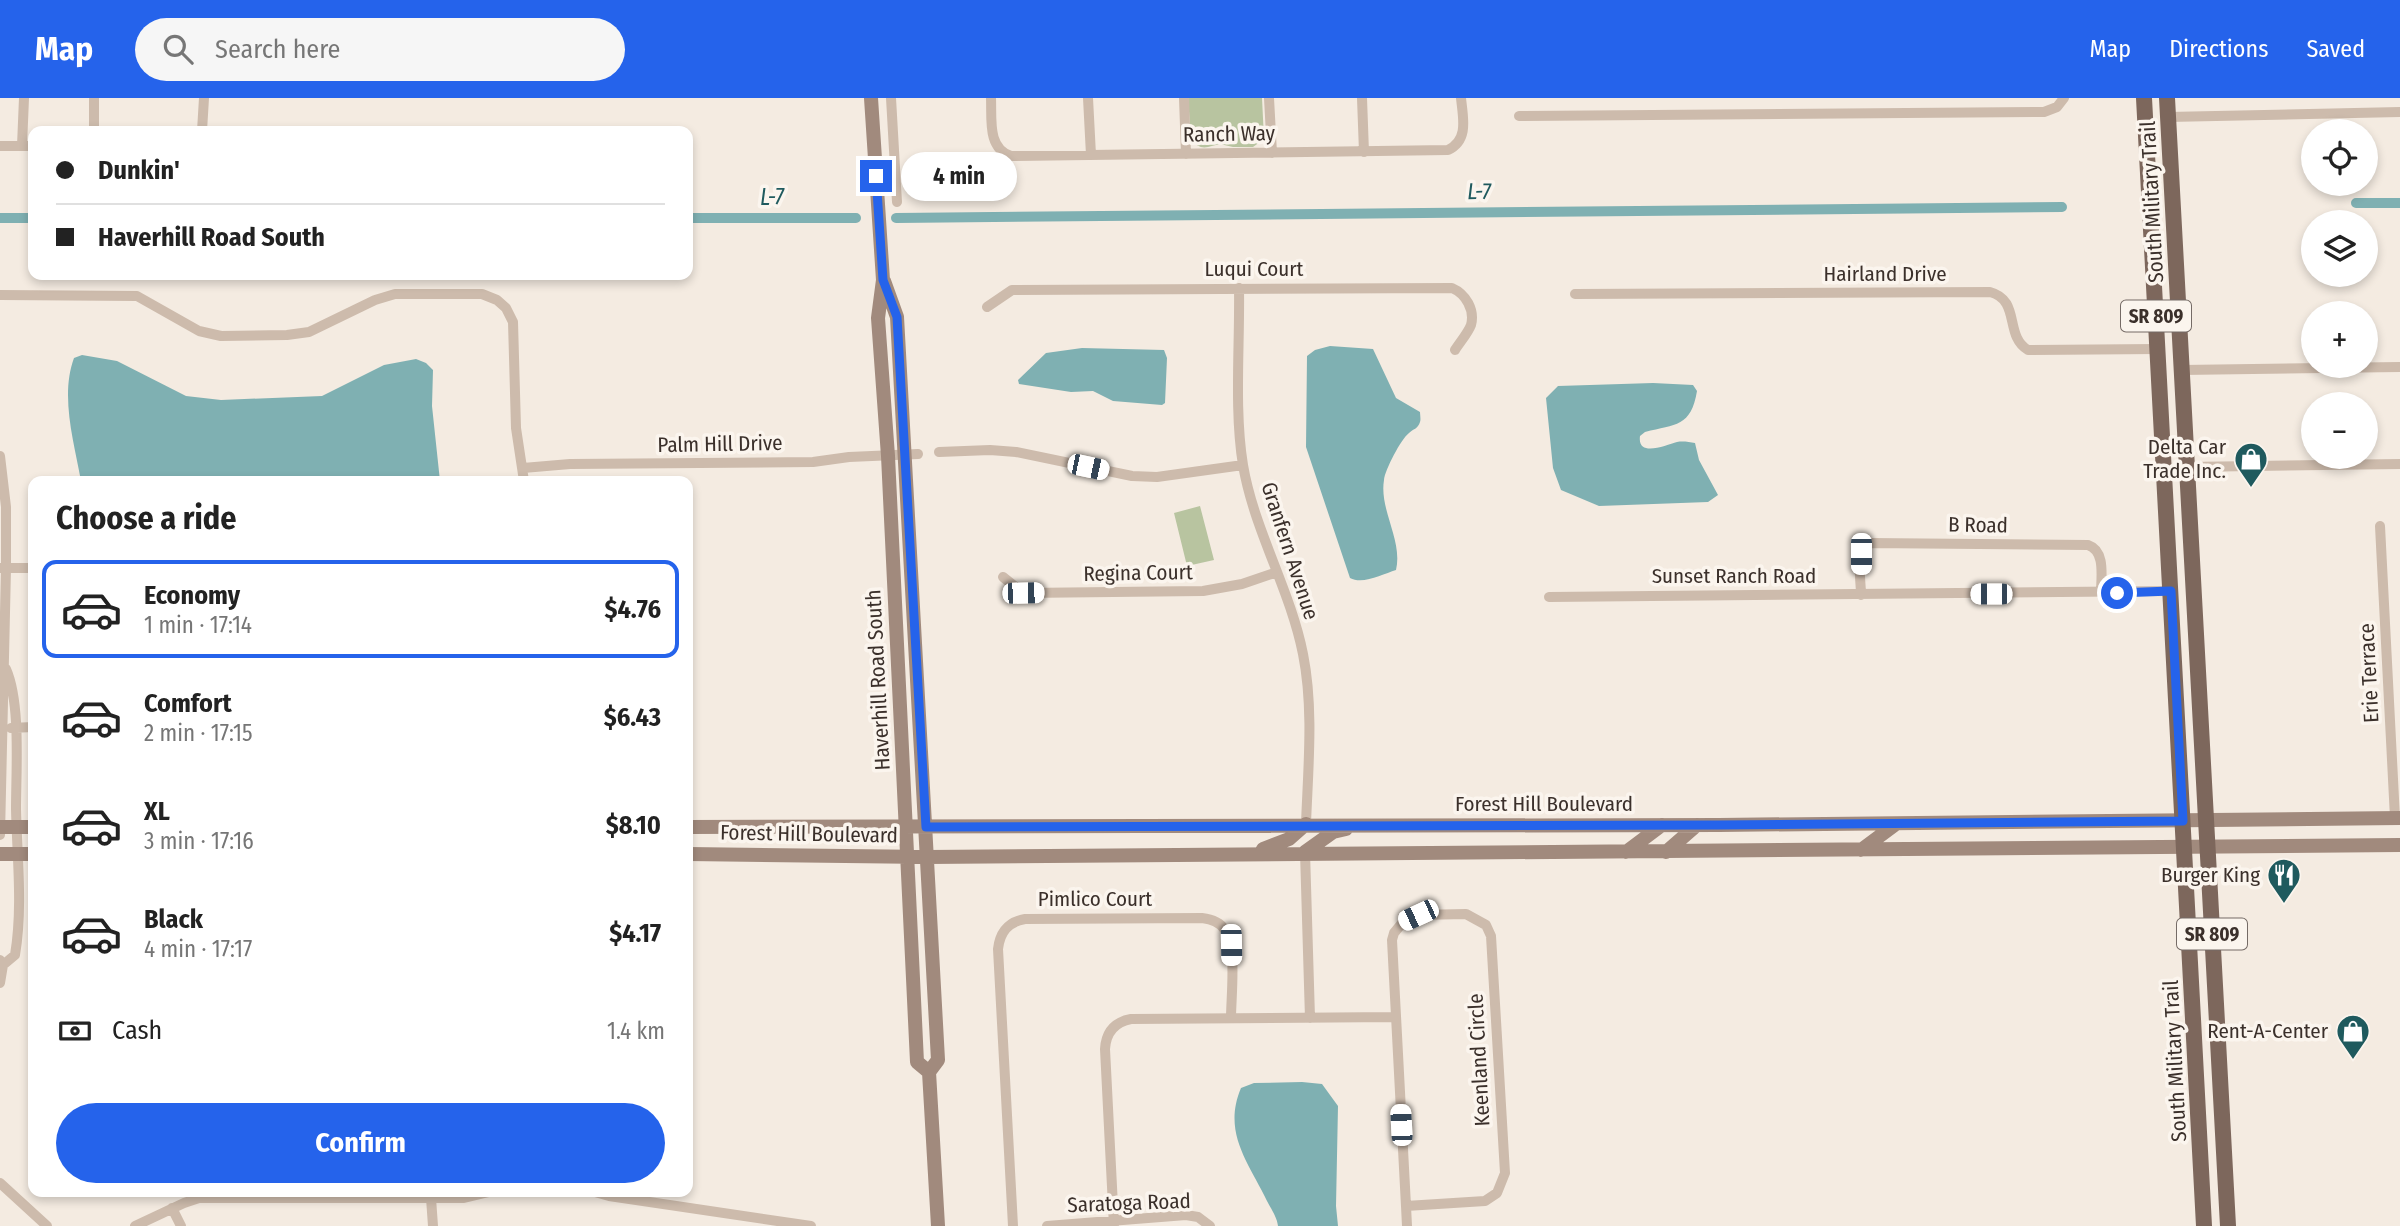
<!DOCTYPE html>
<meta charset="utf-8">
<style>
:root{--surface:#fff;--page:#f6f6f6;--text:#222;--muted:#767676;--line:#e0e0e0;--accent:#2563eb}
body{margin:0;font-family:"Fira Sans Condensed",sans-serif;background:var(--page);color:var(--text);height:100vh;display:flex;flex-direction:column;font-size:26px;white-space:nowrap}
*{box-sizing:border-box;margin:0}
p{font-size:23px;color:var(--muted)}
.icon{flex:none;width:38px;height:38px;fill:none;stroke:currentColor;stroke-width:2;stroke-linecap:round;stroke-linejoin:round}
.map{position:relative;flex:1;overflow:hidden}
.panel{position:absolute;left:28px;top:378px;width:665px;height:721px;display:flex;flex-direction:column;background:var(--surface);border-radius:14px;box-shadow:0 4px 10px #0003}
.panel>*{flex:none}
.hud{position:absolute;left:28px;top:28px;width:665px;height:154px;border-radius:14px;box-shadow:0 4px 10px #0003;display:grid;align-content:center;height:154px;padding:0 28px;background:var(--surface)}
.buttons{position:absolute;left:2301px;top:21px;display:grid;gap:14px}
.buttons a{display:grid;place-items:center;width:77px;height:77px;border-radius:50%;background:var(--surface);box-shadow:0 4px 10px #0003;font-size:35px}
.end{position:absolute;width:32px;height:32px;margin:-16px;border:9px solid #2563eb;background:#fff;box-shadow:0 0 0 4px #fff}
.from{border-radius:50%}
.bubble{position:absolute;height:49px;border-radius:24px;background:var(--surface);box-shadow:0 4px 10px #0003;font-size:23px;font-weight:700;line-height:49px;text-align:center}
.car{position:absolute;width:21px;height:42px;margin:-21px -10px;border-radius:9px;box-shadow:0 0 5px 2px #0007;background:linear-gradient(#fff 24%,#345 0 40%,#fff 0 76%,#345 0 86%,#fff 0)}
.hud b{display:flex;align-items:center;gap:24px;height:66px;font-size:26px}
.hud b+b{border-top:2px solid var(--line)}
.hud i{width:18px;height:18px;background:var(--text)}
ul{padding:0;list-style:none}
li{display:flex;align-items:center;gap:21px;height:98px;margin:0 14px 10px;padding:0 14px;border:4px solid transparent;border-radius:14px}
li div{flex:1}
li b{display:block;font-size:26px}
li em{font-style:normal;font-weight:700}
li.selected{border-color:var(--accent)}
li>.icon{width:63px;height:63px;stroke-width:1.5}
h2{padding:0 28px;font-size:32px;line-height:84px}
.pay{display:flex;align-items:center;gap:18px;height:77px;padding:0 28px;font-size:26px}
.pay p{margin-inline-start:auto}
.primary-button{display:flex;gap:14px;margin-top:auto;padding:14px 28px}
.primary-button a{flex:1;height:80px;border-radius:42px;background:var(--accent);color:#fff;font-size:28px;font-weight:700;line-height:80px;text-align:center}
header{display:flex;align-items:center;gap:42px;box-sizing:border-box;height:98px;padding:0 35px;background:var(--accent);color:#fff}
header strong{font-size:33px}
nav{display:flex;gap:38px;margin-inline-start:auto;font-size:24px}
.search{width:490px;height:63px;background:var(--page);display:flex;align-items:center;gap:18px;box-sizing:border-box;padding:0 24px;border-radius:38px;color:var(--muted);font-size:26px}
.map>svg:first-child{display:block}
</style>
<header>
<strong>Map</strong>
<div class="search"><svg class="icon" aria-label="search" viewBox="0 0 24 24"><circle cx="10" cy="10" r="6"/><path d="M15 15l6 6"/></svg>Search here</div>
<nav><a>Map</a><a>Directions</a><a>Saved</a></nav>
</header>
<div class="map">
<svg width="2400" height="1128" viewBox="0 0 2400 1128">
<rect width="100%" height="100%" fill="#f4ebe1"/>
<path fill="#b8c4a0" d="M1188 0H1262L1264 41 1253 49H1233L1220 46C1209 48 1200 55 1191 40Z
M1200 408 1214 462 1187 468 1174 415Z"/>
<path fill="#7fb0b2" d="M1330 248 1373 251 1396 300 1420 314C1420 316 1421 322 1420 324 1418 331 1413 331 1409 335 1401 341 1385 372 1384 382 1379 412 1403 442 1396 472 1383 476 1363 487 1350 480L1306 349 1307 258 1315 252Z
M1082 250 1164 252 1167 260 1165 305 1162 307 1113 303 1093 293 1071 294 1019 286 1018 282 1046 255Z
M82 257 117 263 186 298 221 302 322 298 384 267 416 261 426 265 433 272 432 308 440 383H81C74 344 60 298 74 260Z
M1653 285 1693 287 1697 293C1691 329 1676 326 1645 334L1640 338C1637 360 1666 347 1677 344 1683 343 1689 344 1695 345L1699 362 1718 397 1708 404 1599 408 1561 392 1553 370 1546 300 1558 288Z
M1302 984 1322 986 1338 1008 1336 1108 1338 1128H1278C1277 1119 1271 1111 1267 1103 1249 1065 1222 1035 1241 990L1254 985Z"/>
<g fill="none" stroke-linecap="round" stroke-linejoin="round">
<path stroke="#7fb0b2" stroke-width="10" d="M2356 105H2400
M0 120H33
M688 120H856
M896 120 2062 109"/>
<path stroke="#cdbbac" stroke-width="10" d="M94 0V33
M891 0 897 104
M991 0C992 21 987 50 1011 58L1448 52C1469 42 1463 20 1461 0
M1088 0 1091 57
M1184 0 1186 56
M1269 0 1272 55
M1362 0 1364 54
M1519 18 2044 14 2057 9 2064 0
M2168 19 2400 14
M202 33 204 0
M0 48H33
M22 48 24 0
M1239 190C1240 247 1234 312 1243 367 1254 432 1290 491 1303 556 1314 611 1308 671 1306 726
M1575 196 1990 194C2021 202 2004 238 2028 252L2157 251
M0 197 137 198 199 233 221 238 287 237 309 234 375 202 395 196H482L497 202 506 210 513 224 516 330 524 383
M987 209 1012 192 1452 190C1466 196 1475 212 1471 227 1468 235 1460 244 1455 252
M2182 272 2400 269
M939 354 990 352 1016 354 1132 378 1157 379 1243 367
M0 358 6 409V470L0 737
M2187 369 2400 366
M523 370 570 366 813 364 849 359 918 356
M2380 428 2395 720
M1 470H33
M1003 479 1023 495 1203 493 1242 486 1277 474
M1861 497C1861 481 1855 455 1869 445L2088 447C2106 453 2101 479 2101 495
M1549 499 2171 493
M11 630 33 629
M1305 754 1310 920
M3 867 15 857C23 809 17 759 16 711 16 672 21 605 6 571
M0 885 3 867 0 862
M0 1085 47 1128
M595 1094 609 1098 811 1128
M431 1100 433 1128
M1406 1108 1485 1103 1497 1095 1505 1075 1491 838 1486 827 1466 816 1417 817 1403 824 1394 835 1392 842 1406 1108 1407 1128
M172 1110 181 1128
M135 1128 184 1105 199 1100H464L489 1094
M1013 1128 998 851C1000 834 1008 824 1025 821L1202 820C1211 821 1220 824 1225 832 1237 849 1231 899 1231 920
M1047 1128 1186 1117 1198 1119 1210 1128
M1114 1128 1105 951C1106 934 1115 924 1131 921L1395 919"/>
<path stroke="#a18a7d" stroke-width="14" d="M871 0 883 182 878 220 888 358 917 964 929 974
M884 183 897 219 938 962 929 974 938 1128
M0 729H33
M688 729 1719 727 2400 720
M1263 751 1289 741 1306 726
M1861 752 1896 726
M1305 754 1333 734 1346 731
M1626 754 1662 727
M1666 754 1697 727
M0 756H33
M688 756 928 759 2400 747"/>
<path stroke="#7d675c" stroke-width="16" d="M2144 0 2204 1128
M2167 0 2228 1128"/>
</g>
<g fill="none" stroke-linecap="round" stroke-linejoin="round">
<path stroke="#2563eb" stroke-width="9" d="M876 78 883 182 897 219 926 729 1719 727 2183 723 2171 493 2117 495"/>
</g>
<defs>
<symbol id="shop-pin" viewBox="-11 -11 22 30"><path d="M0 17L-7.5 6A9.5 9.5 0 1 1 7.5 6Z" fill="#1f5a5e" stroke="#fbf5ee"/><path d="M-5-2.5h2.3a2.7 3.5 0 0 1 5.4 0H5L5.5 6h-11ZM-1.5-2.5h3a1.5 2.3 0 0 0-3 0Z" fill="#fff"/></symbol>
<symbol id="restaurant-pin" viewBox="-11 -11 22 30"><path d="M0 17L-7.5 6A9.5 9.5 0 1 1 7.5 6Z" fill="#1f5a5e" stroke="#fbf5ee"/><path d="M-5-6h1v4h1v-4h1v4h1v-4h1v5L-1.5 .5V6h-2V.5L-5-1ZM5-6V6H3V1.5H1.5Q1.5-4 5-6Z" fill="#fff"/></symbol>
</defs>
<g fill-rule="evenodd">
<use href="#shop-pin" x="2232" y="342" width="38" height="52"/>
<use href="#restaurant-pin" x="2265" y="758" width="38" height="52"/>
<use href="#shop-pin" x="2334" y="914" width="38" height="52"/>
</g>
<g text-anchor="middle" dominant-baseline="central" stroke-width="7" stroke-linejoin="round" paint-order="stroke">
<g fill="#fbf5ee" stroke="#756b66" stroke-width="2">
<rect x="2121" y="202.5" width="70" height="31" rx="5"/>
<rect x="2177" y="820.5" width="70" height="31" rx="5"/>
</g>
<g font-size="19" font-weight="bold" fill="#3b302b">
<text x="2156" y="218">SR 809</text>
<text x="2212" y="836">SR 809</text>
</g>
<g font-size="21" fill="#3b302b" stroke="#fbf5ee">
<text transform="translate(1229 36) rotate(-1)">Ranch Way</text>
<text transform="translate(2152 104) rotate(-93)">South Military Trail</text>
<text x="1254" y="171">Luqui Court</text>
<text x="1885" y="176">Hairland Drive</text>
<text transform="translate(720 346) rotate(-1)">Palm Hill Drive</text>
<text transform="translate(1978 427) rotate(1)">B Road</text>
<text transform="translate(1290 453) rotate(72)">Granfern Avenue</text>
<text transform="translate(1138 475) rotate(-1)">Regina Court</text>
<text x="1734" y="478">Sunset Ranch Road</text>
<text transform="translate(2369 575) rotate(-93)">Erie Terrace</text>
<text transform="translate(878 582) rotate(-93)">Haverhill Road South</text>
<text x="1544" y="706">Forest Hill Boulevard</text>
<text transform="translate(809 736) rotate(1)">Forest Hill Boulevard</text>
<text x="1095" y="801">Pimlico Court</text>
<text transform="translate(1479 962) rotate(-93)">Keenland Circle</text>
<text transform="translate(2175 963) rotate(-93)">South Military Trail</text>
<text transform="translate(1129 1105) rotate(-2)">Saratoga Road</text>
</g>
<g font-size="21" fill="#3b302b" stroke="#fbf5ee" text-anchor="end">
<text x="2226" y="349">Delta Car<tspan x="2226" dy="24">Trade Inc.</tspan></text>
<text x="2260" y="777">Burger King</text>
<text x="2328" y="933">Rent-A-Center</text>
</g>
<g font-size="23" font-style="italic" fill="#1f5a5e" stroke="#fbf5ee">
<text transform="translate(1479 93) rotate(-1)">L-7</text>
<text x="772" y="99">L-7</text>
</g>
</g>
</svg>
<div class="buttons">
<a><svg class="icon" aria-label="locate" viewBox="0 0 24 24"><circle cx="12" cy="12" r="6"/><path d="M12 2v4M12 18v4M2 12h4M18 12h4"/></svg></a>
<a><svg class="icon" aria-label="layers" viewBox="0 0 24 24"><path d="M12 4l9 5-9 5-9-5zM3 14l9 5 9-5"/></svg></a>
<a>+</a>
<a>−</a>
</div>
<i class="end from" style="left:2117px;top:495px"></i>
<i class="end" style="left:876px;top:78px"></i>
<div class="bubble" style="left:901px;top:54px;width:116px">4 min</div>
<i class="car" style="left:1088px;top:369px;rotate:102deg"></i>
<i class="car" style="left:1861px;top:456px;rotate:180deg"></i>
<i class="car" style="left:1023px;top:495px;rotate:89deg"></i>
<i class="car" style="left:1991px;top:496px;rotate:270deg"></i>
<i class="car" style="left:1418px;top:817px;rotate:245deg"></i>
<i class="car" style="left:1231px;top:847px;rotate:179deg"></i>
<i class="car" style="left:1401px;top:1027px;rotate:357deg"></i>
<div class="hud">
<b><i class="from"></i>Dunkin'</b>
<b><i></i>Haverhill Road South</b>
</div>
<section class="panel">
<h2>Choose a ride</h2>
<ul>
<li class="selected"><svg class="icon" aria-label="car" viewBox="0 0 24 24"><path d="M5 17H2v-5l4-1 3-4h7l3 4 3 1v5h-3M9 17h6M6 11h13"/><circle cx="7" cy="17" r="2"/><circle cx="17" cy="17" r="2"/></svg><div><b>Economy</b><p>1 min · 17:14</p></div><em>$4.76</em></li>
<li><svg class="icon" aria-label="car" viewBox="0 0 24 24"><path d="M5 17H2v-5l4-1 3-4h7l3 4 3 1v5h-3M9 17h6M6 11h13"/><circle cx="7" cy="17" r="2"/><circle cx="17" cy="17" r="2"/></svg><div><b>Comfort</b><p>2 min · 17:15</p></div><em>$6.43</em></li>
<li><svg class="icon" aria-label="car" viewBox="0 0 24 24"><path d="M5 17H2v-5l4-1 3-4h7l3 4 3 1v5h-3M9 17h6M6 11h13"/><circle cx="7" cy="17" r="2"/><circle cx="17" cy="17" r="2"/></svg><div><b>XL</b><p>3 min · 17:16</p></div><em>$8.10</em></li>
<li><svg class="icon" aria-label="car" viewBox="0 0 24 24"><path d="M5 17H2v-5l4-1 3-4h7l3 4 3 1v5h-3M9 17h6M6 11h13"/><circle cx="7" cy="17" r="2"/><circle cx="17" cy="17" r="2"/></svg><div><b>Black</b><p>4 min · 17:17</p></div><em>$4.17</em></li>
</ul>
<div class="pay"><svg class="icon" aria-label="cash" viewBox="0 0 24 24"><path d="M3 7h18v10H3z"/><circle cx="12" cy="12" r="2"/></svg>Cash<p>1.4 km</p></div>
<div class="primary-button"><a>Confirm</a></div>
</section>
</div>
